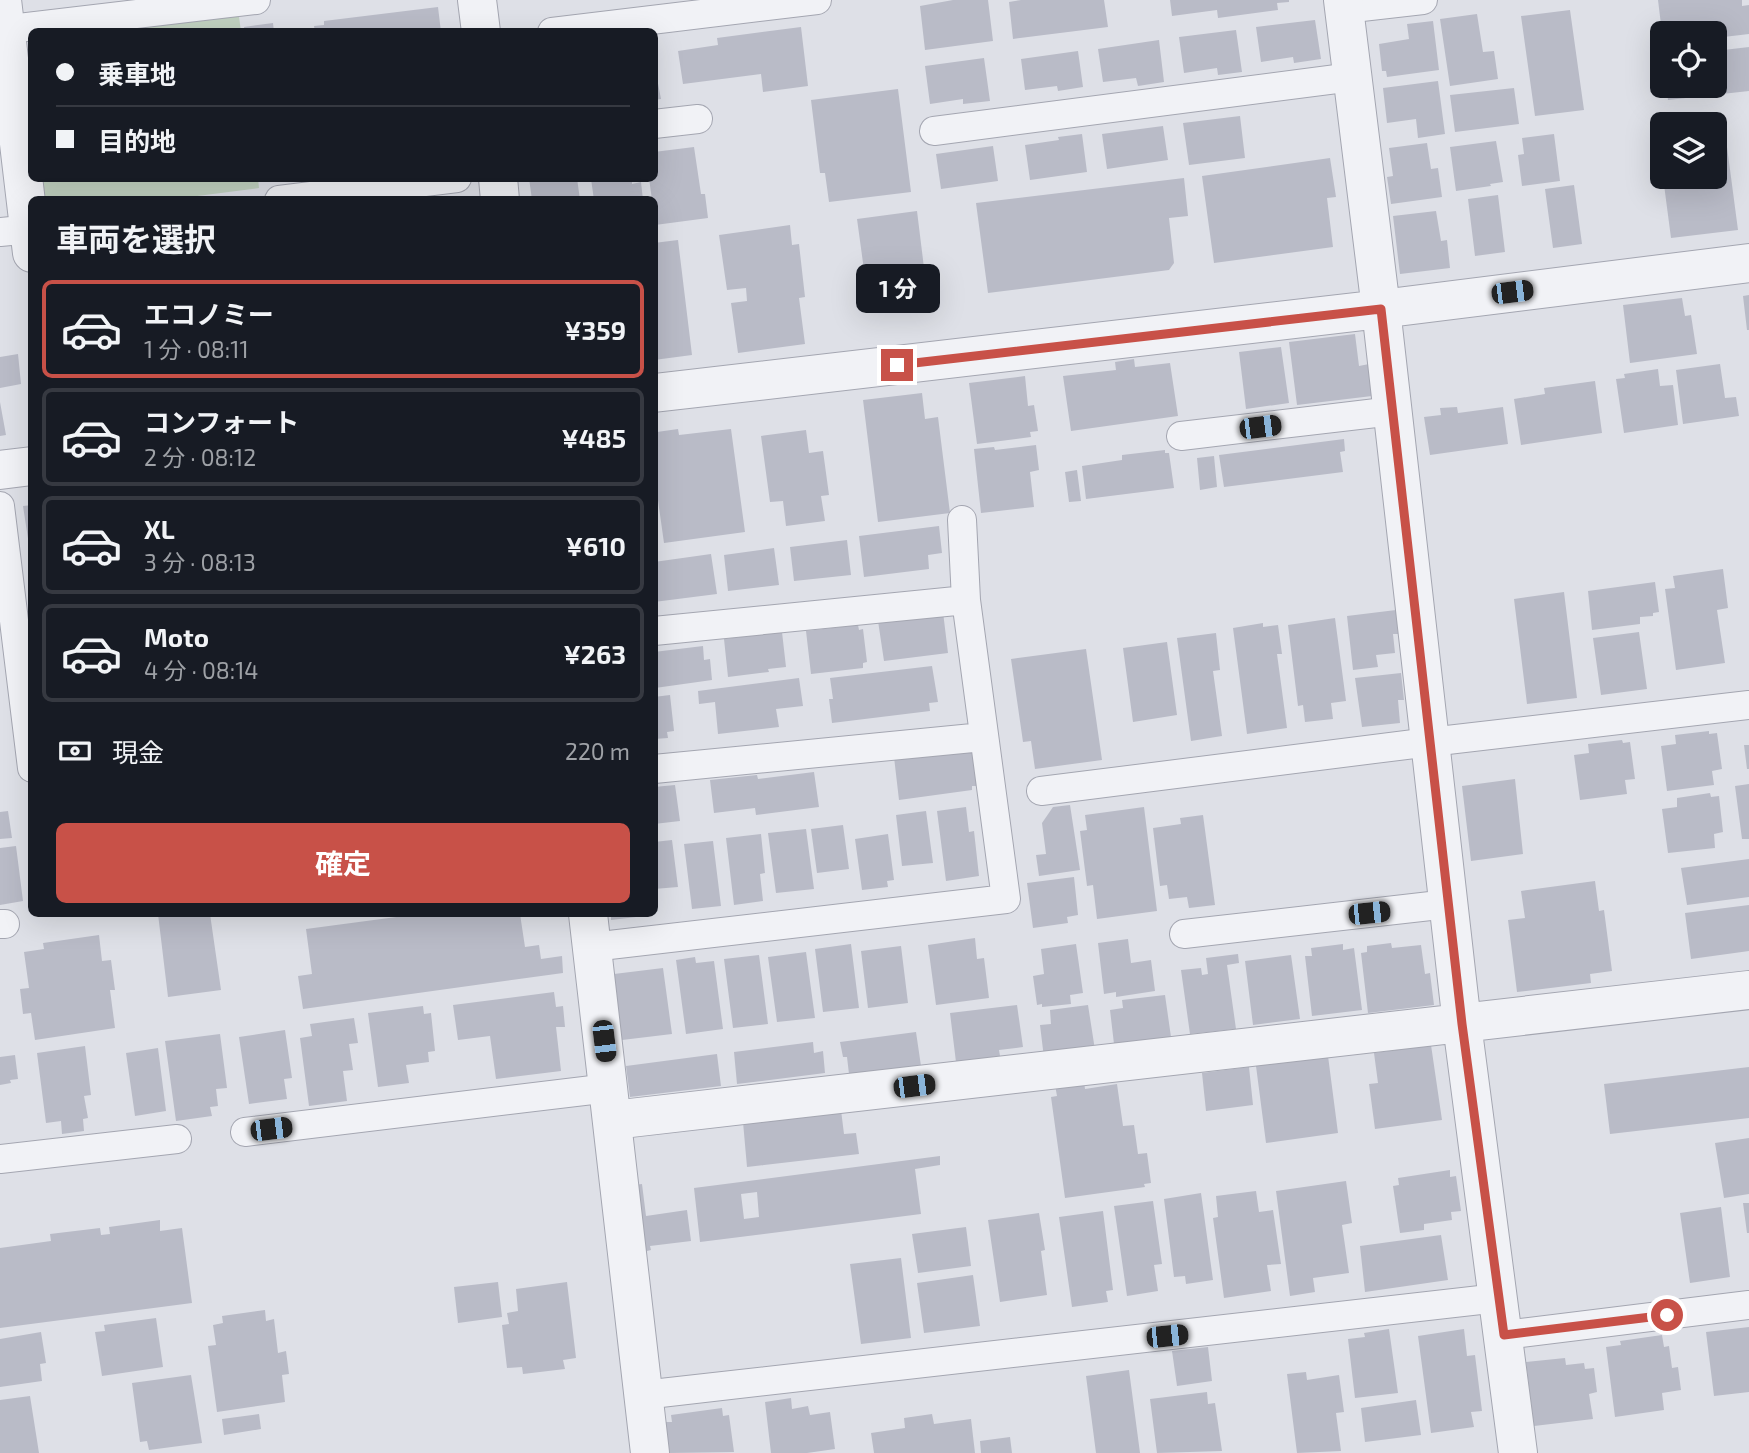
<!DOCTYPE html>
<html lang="ja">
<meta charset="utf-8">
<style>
:root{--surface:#171b24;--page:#20242c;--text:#f1f3f6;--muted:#9ea1a6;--line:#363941;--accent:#c85148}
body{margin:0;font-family:"Exo 2","Noto Sans JP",sans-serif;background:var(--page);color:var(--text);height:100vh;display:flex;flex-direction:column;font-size:26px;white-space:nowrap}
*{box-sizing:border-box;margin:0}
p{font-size:23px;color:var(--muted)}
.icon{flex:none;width:38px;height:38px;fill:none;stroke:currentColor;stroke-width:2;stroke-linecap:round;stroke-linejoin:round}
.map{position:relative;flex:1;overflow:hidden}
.panel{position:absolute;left:28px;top:196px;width:630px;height:721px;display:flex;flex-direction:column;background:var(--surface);border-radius:10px;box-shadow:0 7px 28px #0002}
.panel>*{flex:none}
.banner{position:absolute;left:28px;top:28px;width:630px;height:154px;border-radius:10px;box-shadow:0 7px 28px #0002;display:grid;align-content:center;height:154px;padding:0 28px;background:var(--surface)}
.fabs{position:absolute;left:1650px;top:21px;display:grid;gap:14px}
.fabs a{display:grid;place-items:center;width:77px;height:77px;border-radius:10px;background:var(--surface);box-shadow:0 7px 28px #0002;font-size:35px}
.end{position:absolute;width:32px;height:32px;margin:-16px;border:9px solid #c85148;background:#fff;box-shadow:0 0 0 4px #fff}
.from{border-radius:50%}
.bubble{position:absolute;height:49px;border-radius:10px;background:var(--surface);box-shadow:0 7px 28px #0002;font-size:23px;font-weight:700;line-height:49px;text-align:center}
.car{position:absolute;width:21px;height:42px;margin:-21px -10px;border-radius:9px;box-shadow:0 0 5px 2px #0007;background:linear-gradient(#222 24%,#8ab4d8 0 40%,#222 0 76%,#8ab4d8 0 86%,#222 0)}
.banner b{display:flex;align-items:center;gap:24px;height:66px;font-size:26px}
.banner b+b{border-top:2px solid var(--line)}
.banner i{width:18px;height:18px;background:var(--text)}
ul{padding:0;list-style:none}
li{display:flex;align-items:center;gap:21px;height:98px;margin:0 14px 10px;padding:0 14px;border:4px solid var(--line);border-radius:10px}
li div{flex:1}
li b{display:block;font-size:26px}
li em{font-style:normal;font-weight:700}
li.current{border-color:var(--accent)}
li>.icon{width:63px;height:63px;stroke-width:1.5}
h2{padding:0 28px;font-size:32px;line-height:84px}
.pay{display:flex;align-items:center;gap:18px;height:77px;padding:0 28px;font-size:26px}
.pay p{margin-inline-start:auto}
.button{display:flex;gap:14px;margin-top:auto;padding:14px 28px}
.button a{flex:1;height:80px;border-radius:10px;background:var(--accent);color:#fff;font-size:28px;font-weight:700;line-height:80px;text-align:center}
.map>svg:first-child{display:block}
</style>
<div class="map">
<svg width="1749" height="1453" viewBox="0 0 1749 1453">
<rect width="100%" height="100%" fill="#dee0e7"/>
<path fill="#c1d1c0" d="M238 10 241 31 50 32Z
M258 178 259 188 166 200H43L40 179Z"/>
<path fill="#b9bbc7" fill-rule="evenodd" d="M953 0H988L993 41 925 50 920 6Z
M1021 0H1104L1108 27 1013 39 1009 2Z
M1170 0H1289V2L1277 3 1278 10 1218 18 1217 10 1172 16Z
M1658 0H1742V6L1749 5V34L1715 38V33H1662Z
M438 7 441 32H315L314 26 324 25V21Z
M1570 10 1584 110 1535 116 1521 16Z
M1477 14 1483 52 1494 51 1498 79 1450 86 1440 19Z
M1315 20 1321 59 1294 63 1293 57 1261 62 1256 27Z
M1433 21 1439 70 1387 77 1386 71H1382L1379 44 1409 39 1407 24Z
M273 23 274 32H245L244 27Z
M801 27 808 86 763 92 761 74 683 84 678 51 718 45 717 38Z
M1236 30 1242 72 1218 75 1217 68 1184 73 1179 37Z
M1159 40 1164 82 1138 86 1136 78 1103 82 1098 49Z
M1749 47V91L1668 100 1666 86H1715V51Z
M1078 51 1083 87 1058 91 1057 86 1025 90 1021 59Z
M984 58 990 101 963 104V99L930 104 925 66Z
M654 63 661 99 654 100Z
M1438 81 1445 134 1418 138 1416 119 1387 123 1383 88Z
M1514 88 1519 124 1455 132 1450 95Z
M898 89 911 192 829 202 825 173H820L811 100Z
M1240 116 1245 158 1189 165 1183 123Z
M1717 120 1721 148 1727 147 1738 230 1671 238 1663 177H1715V124L1693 123Z
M1163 126 1168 160 1107 169 1102 134Z
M1657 127H1662V156H1661Z
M1082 134 1087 172 1030 180 1025 145 1059 140 1058 137Z
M1554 134 1560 181 1522 186 1518 155 1524 154 1522 138Z
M1496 141 1503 182 1490 184 1491 186 1456 191 1450 147Z
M1427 143 1431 169 1438 168 1442 197 1391 204 1387 177 1393 176 1389 148Z
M993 146 998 181 941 189 936 154Z
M694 147 701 194H705L708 218 655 225 654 200H652L649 178H654V152Z
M1330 158 1336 197 1327 198 1333 247 1214 263 1202 176Z
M529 178H577L580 200H532Z
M632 178V184L641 182 643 200H594L591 179Z
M1184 178 1188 216 1169 218 1174 263 1169 270 988 293 976 203Z
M1574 185 1582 244 1553 248 1545 189Z
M1498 195 1505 252 1475 256 1468 199Z
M917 211 926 284 867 292 857 219Z
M1436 211 1441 241 1447 240 1450 268 1400 274 1393 216Z
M790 225 792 245 799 244 805 297 799 298 805 344 738 353 731 303 747 301 746 288 727 290 719 235Z
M678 240 692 355 654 360V243Z
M1749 295V330H1747L1743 296Z
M1682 298 1685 316 1691 315 1697 354 1630 363 1623 305Z
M1355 334 1359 366 1369 364 1372 396 1297 405 1289 342Z
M1281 347 1289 403 1246 409 1239 352Z
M18 354 21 384 0 388V357Z
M1134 359 1135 367 1170 363 1178 416 1071 431 1063 376 1116 370 1115 362Z
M1720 364 1725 398 1736 397 1739 416 1683 424 1676 370Z
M1658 369 1660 386 1673 385 1678 425 1624 433 1616 379 1625 378 1624 374Z
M1025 376 1028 406 1034 405 1038 431 1030 432 1031 437 977 444 969 383Z
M1595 381 1602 433 1521 445 1514 399 1545 394 1544 388Z
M922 393 925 419 938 417 950 513 878 522 863 400Z
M0 402 6 435 0 436Z
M1457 407 1458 413 1503 407 1508 444 1430 455 1424 417 1441 415 1440 408Z
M678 429 679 435 731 429 745 532 664 543 654 472V442H658L657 432Z
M806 430 809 453 823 451 829 495 821 496 825 521 786 526 783 501 770 502 761 436Z
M1344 439 1345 451 1340 452 1343 472 1224 487 1219 455Z
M1036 445 1039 470 1030 472 1034 507 981 513 974 449 994 447 995 450Z
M1165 450V453H1169L1174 488 1086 499 1082 466 1122 460V455Z
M1214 456 1217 487 1200 490 1197 458Z
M1077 470 1081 501 1069 502 1065 472Z
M32 505V545H29L23 506Z
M939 526 942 553 928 555 929 569 864 577 859 536Z
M847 540 851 575 794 581 790 547Z
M774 548 779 585 728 591 724 555Z
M711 554 717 594 654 602V562Z
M1723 569 1728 608 1717 610 1725 663 1676 670 1665 589 1675 588 1673 576Z
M1655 582 1659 612 1653 613V616L1640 617V624L1592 630 1588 591Z
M1564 592 1577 698 1527 704 1514 599Z
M1396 610 1398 634H1393L1395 653 1376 655 1378 667 1353 670 1347 616Z
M943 612 948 653 884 661 878 621Z
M1335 618 1346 701 1331 703 1333 719 1305 722 1303 705 1298 706 1288 625Z
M1263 623V627L1278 625 1282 654H1277L1287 728 1247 734 1233 628Z
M858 625 859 630 863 629 867 662 863 663V668L811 674 806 631Z
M782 632 786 667 768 669 769 672 728 677 724 639Z
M1639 632 1647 689 1601 695 1593 638Z
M1216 633 1220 670 1213 671 1222 736 1191 741 1177 638Z
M1167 642 1177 715 1133 722 1123 648Z
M703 646 704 660 710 659 712 680 655 688 654 652Z
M1086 649 1102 760 1035 769 1031 741 1023 742 1011 659Z
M932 666 938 702 929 703 930 711 832 723 829 699H833L830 678Z
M1401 673 1404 700H1398L1400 723 1362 727 1355 678Z
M799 678 803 706 776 709 779 727 718 734 715 702 699 704 698 691Z
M670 695 674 731 667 732 668 738 654 739V697Z
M1709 731V734L1717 733 1722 769 1712 771 1714 785 1667 791 1661 746 1676 744 1675 735Z
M1622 740 1623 743 1630 742 1635 779 1625 780 1627 794 1580 800 1574 755 1589 753 1588 744Z
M1744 745H1749V769H1747Z
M971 748 972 755H977L981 786H972V790L899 800 894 757Z
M814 772 819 807 756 815 755 808 714 813 710 780 757 775 758 779Z
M1515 779 1523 854 1471 861 1462 786Z
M1749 784V839H1742L1735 786Z
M675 785 680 821 654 824V787Z
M1710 793 1711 797 1719 796 1723 832 1714 834 1715 848 1668 853 1662 809 1677 807V798Z
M1070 805 1080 870 1039 876 1036 855 1046 854 1042 823 1053 807Z
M966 807 969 832 974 831 979 876 946 881 937 811Z
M1144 807 1157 911 1097 919 1093 885 1087 886 1080 831 1087 830 1085 815Z
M8 811 12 838 0 839V812Z
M926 811 933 863 902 866 896 815Z
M1203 815 1215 905 1189 908 1187 897 1169 899 1167 885 1160 886 1153 828 1181 824 1180 818Z
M843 825 849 869 817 873 811 829Z
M806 829 814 889 776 893 768 833Z
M761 834 765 873 760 874 763 901 734 905 726 838Z
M888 834 894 880 887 881 888 887 862 890 855 839Z
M672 840 678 887 654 889V842Z
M713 841 721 906 692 909 684 844Z
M16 846 23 901 0 905V848Z
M1749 859V897L1687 905 1681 868Z
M1074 877 1078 915 1067 917 1068 923 1033 928 1027 883Z
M1595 881 1599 911 1604 910 1612 971 1590 974 1591 983 1517 992 1508 920 1525 918 1521 891Z
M1749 905V951L1691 959 1685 913Z
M158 914H210L221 990 168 997Z
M419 914H520L525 947 539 945 541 959 562 956 563 973 303 1009 298 976 312 974 306 929Z
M611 914H636V917L611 920Z
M99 935 102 961 111 960 115 990H110L115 1028 35 1040 31 1013 23 1014 20 989 29 988 24 952 44 949 43 943Z
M975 938 977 959 984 958 989 998 936 1005 928 945Z
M1128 939 1131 963 1151 960 1155 991 1116 997V992L1104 994 1098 943Z
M1391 943 1392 948 1421 945 1425 974 1430 973 1434 1005 1368 1013 1361 953 1367 952V946Z
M851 944 859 1008 823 1012 815 949Z
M1076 944 1083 993 1070 995 1071 1004 1042 1007V1004L1037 1005 1033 976 1044 974 1041 949Z
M1343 944V950L1354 948 1362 1010 1312 1016 1305 956H1312L1311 948Z
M901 946 908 1003 868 1008 861 951Z
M806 952 815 1018 777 1022 768 957Z
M1238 954 1239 963 1227 965 1236 1029 1190 1034 1181 970 1201 968 1202 975 1208 974 1206 958Z
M759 955 768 1024 733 1028 724 959Z
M1291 955 1300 1019 1253 1025 1245 961Z
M695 957 696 963 714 961 723 1029 686 1034 676 960Z
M663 968 672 1034 622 1040 614 974Z
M554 992 556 1007 563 1006 565 1027H556L561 1071 496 1079 490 1036 458 1040 453 1005Z
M1165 995 1171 1037 1114 1044 1110 1010 1123 1008 1122 1000Z
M1017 1005 1023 1047 999 1050 1000 1056 956 1062 950 1013Z
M1088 1005 1095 1050 1044 1058 1040 1025 1051 1024 1050 1010Z
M423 1006 424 1014 431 1013 435 1051 428 1052 429 1062 406 1065 409 1083 378 1087 368 1013Z
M354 1018 358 1043 349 1044 353 1070 343 1071 347 1101 309 1106 300 1038 312 1036 310 1024Z
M285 1030 292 1078 284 1079 287 1099 249 1104 239 1037Z
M916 1032 921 1066 849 1074 847 1057H843L840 1042Z
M220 1034 227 1088 216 1089 218 1106 210 1107 212 1116 176 1121 165 1041Z
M813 1042 814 1053 823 1051 825 1073 737 1084 734 1052Z
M1431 1045 1442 1120 1375 1129 1369 1084 1378 1083 1374 1053Z
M85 1046 91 1095 84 1096 88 1118 83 1119 84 1131 62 1134 61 1121 46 1123 37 1053Z
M158 1048 166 1111 135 1116 126 1053Z
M717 1054 721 1086 630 1097 626 1066Z
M15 1055 18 1079 10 1080 11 1083 0 1085V1057Z
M1328 1056 1338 1133 1266 1143 1256 1066Z
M1249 1067 1253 1105 1206 1111 1202 1073Z
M1749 1067V1118L1610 1134 1604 1084Z
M1084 1081 1085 1089 1117 1084 1123 1126 1134 1125 1138 1154 1147 1153 1151 1183 1144 1184 1145 1187 1065 1198 1051 1097 1057 1096 1055 1085Z
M841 1110 844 1134 856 1133 859 1154 747 1167 743 1122Z
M1749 1138V1194L1724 1198 1715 1143Z
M940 1156V1165L915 1169 921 1214 700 1242 694 1188ZM757 1192 759 1217 744 1219 741 1194Z
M1450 1170V1177L1456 1176 1461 1211 1451 1212 1452 1220 1424 1224V1230L1400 1233 1393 1186 1399 1185 1398 1178Z
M1346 1181 1352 1223 1342 1225 1349 1273 1313 1278 1315 1292 1290 1296 1276 1191Z
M642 1184 646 1216 687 1210 691 1241 650 1246 651 1250 643 1252 634 1185Z
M1256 1191 1259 1212 1273 1210 1281 1264 1267 1265 1271 1291 1224 1298 1213 1218 1218 1217 1216 1196Z
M1201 1193 1213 1280 1186 1284 1185 1276 1174 1277 1164 1199Z
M1153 1201 1162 1264 1154 1265 1158 1291 1127 1296 1114 1206Z
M1743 1203H1749V1233H1747Z
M1721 1207 1730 1277 1690 1283 1680 1213Z
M1103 1211 1113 1290 1106 1291 1108 1302 1072 1307 1059 1217Z
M1039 1213 1045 1250 1041 1251 1047 1295 1000 1302 988 1220Z
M160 1220V1231L182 1228 192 1303 0 1328V1248L51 1241 50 1234 100 1228 101 1235 110 1234 109 1227Z
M966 1227 971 1266 918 1273 912 1234Z
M1441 1235 1448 1280 1365 1292 1360 1246Z
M901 1258 911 1338 861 1344 850 1264Z
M973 1275 980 1326 924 1333 917 1283Z
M498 1282 502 1317 458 1323 454 1287Z
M567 1282 576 1358 563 1360 565 1369 523 1374 522 1367 507 1368 502 1325 509 1324 507 1313 518 1311 516 1289Z
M265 1310 266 1321 274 1319 278 1353 286 1351 289 1374 282 1375 285 1402 217 1412 208 1346 216 1345 213 1325 223 1323 222 1316Z
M156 1318 163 1367 102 1376 95 1332 105 1331 104 1325Z
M1749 1327V1392L1714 1396 1706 1332Z
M1389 1329 1398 1393 1355 1398 1348 1339 1365 1337 1364 1333Z
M1464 1329 1467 1356 1475 1355 1482 1411 1471 1412 1474 1427 1431 1433 1418 1336Z
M41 1332 46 1363 40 1364 42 1381 0 1387V1339Z
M1662 1335 1664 1347 1669 1346 1672 1368 1678 1367 1681 1390 1662 1393 1664 1410 1615 1417 1606 1347 1621 1345 1620 1341Z
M1208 1347 1212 1381 1177 1386 1172 1351Z
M1565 1358 1566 1365 1584 1363 1585 1369 1594 1368 1597 1392 1589 1394 1593 1419 1534 1426 1526 1362Z
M1129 1370 1140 1453H1096L1086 1376Z
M1306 1372 1307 1380 1339 1375 1344 1412 1336 1413 1341 1451 1297 1453 1287 1374Z
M191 1375 202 1443 149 1450 147 1441 140 1442 132 1383Z
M1207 1392 1208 1404 1215 1403 1222 1451 1157 1453 1150 1399Z
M30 1396 39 1453H0V1400Z
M791 1398 792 1409 808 1406 810 1415 830 1412 835 1449 807 1453H771L765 1402Z
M1416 1400 1421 1435 1365 1442 1361 1408Z
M722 1408 723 1416 729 1415 734 1452 669 1453 665 1422H672L671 1415Z
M259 1414 261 1429 224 1435 222 1419Z
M932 1414 934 1424 971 1419 975 1453H874L871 1433 905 1428 904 1418Z
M1010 1437 1012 1453H981L980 1441Z"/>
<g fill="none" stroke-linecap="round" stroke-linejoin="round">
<defs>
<path id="lane" d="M1344 9 1423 0
M0 30 256 0
M552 32 817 0
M654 124 698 119
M934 131 1352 77
M279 200 457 178
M0 232 32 229
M1181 436 1393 411
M0 506 32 768
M654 631 966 600
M654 769 983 737
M1041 791 1430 742 1749 705
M0 924H5
M1184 934 1448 904
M592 947 1006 899 966 600 962 520
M245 1132 609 1088
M0 1159 177 1139
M1504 1335 1749 1305
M643 1395 1498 1298"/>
<path id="street" d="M2 0 32 253
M477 0 481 32
M1343 0 1381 309 1462 1024 1518 1453
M498 178 500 200
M654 393 1381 309 1749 263
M0 470 32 466
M588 914 650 1453
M613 1120 1749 990"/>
</defs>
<use href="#lane" stroke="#a4a6b1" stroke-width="30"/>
<use href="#street" stroke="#a4a6b1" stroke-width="40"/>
<use href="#lane" stroke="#f1f2f6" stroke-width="28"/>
<use href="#street" stroke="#f1f2f6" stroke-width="38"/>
</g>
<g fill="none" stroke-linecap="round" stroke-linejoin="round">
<path stroke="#c85148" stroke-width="9" d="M897 365 1381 309 1462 1024 1504 1335 1667 1315"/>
</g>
</svg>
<div class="fabs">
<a><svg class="icon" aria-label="locate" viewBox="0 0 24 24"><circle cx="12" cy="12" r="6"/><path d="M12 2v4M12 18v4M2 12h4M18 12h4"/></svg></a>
<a><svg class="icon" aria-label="layers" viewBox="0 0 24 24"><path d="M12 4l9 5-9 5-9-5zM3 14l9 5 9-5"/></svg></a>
</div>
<i class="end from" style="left:1667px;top:1315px"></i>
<i class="end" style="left:897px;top:365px"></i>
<div class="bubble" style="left:856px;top:264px;width:84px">1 分</div>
<i class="car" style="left:1512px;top:292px;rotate:83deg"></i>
<i class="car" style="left:1260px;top:427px;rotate:83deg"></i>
<i class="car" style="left:1369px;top:913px;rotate:84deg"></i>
<i class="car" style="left:604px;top:1041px;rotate:173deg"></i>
<i class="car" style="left:914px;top:1086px;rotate:83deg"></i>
<i class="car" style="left:271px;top:1129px;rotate:83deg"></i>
<i class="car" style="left:1167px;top:1336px;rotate:84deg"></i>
<div class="banner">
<b><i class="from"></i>乗車地</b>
<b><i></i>目的地</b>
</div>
<section class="panel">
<h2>車両を選択</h2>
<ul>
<li class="current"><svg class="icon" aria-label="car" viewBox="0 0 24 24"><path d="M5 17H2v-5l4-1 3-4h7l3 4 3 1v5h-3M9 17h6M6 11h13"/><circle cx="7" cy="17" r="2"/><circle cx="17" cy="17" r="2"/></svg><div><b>エコノミー</b><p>1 分 · 08:11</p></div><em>¥359</em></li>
<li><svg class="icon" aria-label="car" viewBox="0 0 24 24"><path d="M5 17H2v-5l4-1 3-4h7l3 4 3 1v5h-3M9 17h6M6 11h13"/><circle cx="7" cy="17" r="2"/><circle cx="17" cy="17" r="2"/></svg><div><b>コンフォート</b><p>2 分 · 08:12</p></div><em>¥485</em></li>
<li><svg class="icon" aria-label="car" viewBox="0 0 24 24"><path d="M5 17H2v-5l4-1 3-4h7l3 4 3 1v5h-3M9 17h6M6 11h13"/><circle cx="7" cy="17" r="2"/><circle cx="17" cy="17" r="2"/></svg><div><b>XL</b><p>3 分 · 08:13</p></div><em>¥610</em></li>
<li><svg class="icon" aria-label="car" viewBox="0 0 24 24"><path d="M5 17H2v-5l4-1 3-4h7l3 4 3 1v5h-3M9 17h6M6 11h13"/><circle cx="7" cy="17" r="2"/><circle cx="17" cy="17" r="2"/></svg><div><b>Moto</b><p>4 分 · 08:14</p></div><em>¥263</em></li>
</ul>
<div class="pay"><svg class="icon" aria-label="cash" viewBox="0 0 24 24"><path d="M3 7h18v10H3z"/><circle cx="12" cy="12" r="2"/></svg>現金<p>220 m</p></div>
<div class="button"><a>確定</a></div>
</section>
</div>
